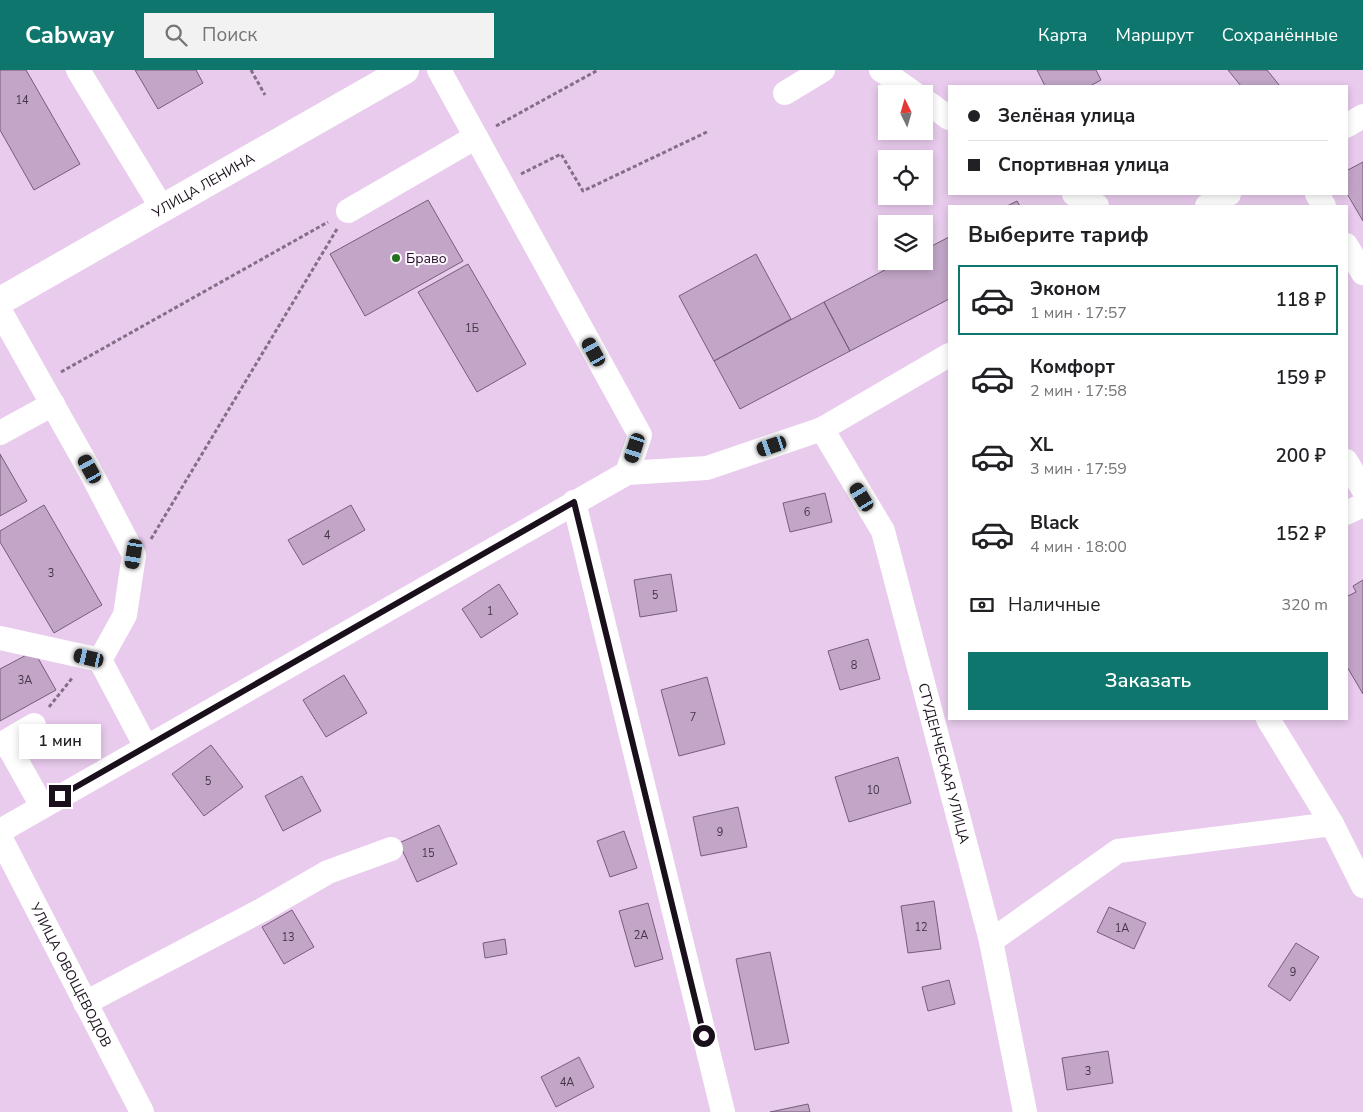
<!DOCTYPE html>
<html lang="ru">
<meta charset="utf-8">
<style>
:root{--surface:#fff;--page:#f2f2f2;--text:#202124;--muted:#757577;--line:#e0e0e0;--accent:#0f766e}
body{margin:0;font-family:"Nunito Sans",sans-serif;background:var(--page);color:var(--text);height:100vh;display:flex;flex-direction:column;font-size:19px;white-space:nowrap}
*{box-sizing:border-box;margin:0}
p{font-size:16px;color:var(--muted)}
.icon{flex:none;width:28px;height:28px;fill:none;stroke:currentColor;stroke-width:2;stroke-linecap:round;stroke-linejoin:round}
.map{position:relative;flex:1;overflow:hidden}
.sheet{position:absolute;left:948px;top:135px;width:400px;height:515px;display:flex;flex-direction:column;background:var(--surface);border-radius:0px;box-shadow:0 2px 8px #0003}
.sheet>*{flex:none}
.hud{position:absolute;left:948px;top:15px;width:400px;height:110px;border-radius:0px;box-shadow:0 2px 8px #0003;display:grid;align-content:center;height:110px;padding:0 20px;background:var(--surface)}
.needle{width:32px;rotate:355deg}
.tools{position:absolute;left:878px;top:15px;display:grid;gap:10px}
.tools a{display:grid;place-items:center;width:55px;height:55px;border-radius:0px;background:var(--surface);box-shadow:0 2px 8px #0003;font-size:25px}
.end{position:absolute;width:22px;height:22px;margin:-11px;border:6px solid #1a101c;background:#fff;box-shadow:0 0 0 2px #fff}
.from{border-radius:50%}
.bubble{position:absolute;height:35px;border-radius:0px;background:var(--surface);box-shadow:0 2px 8px #0003;font-size:16px;font-weight:600;line-height:35px;text-align:center}
.car{position:absolute;width:15px;height:30px;margin:-15px -8px;border-radius:6px;box-shadow:0 0 4px 1px #0007;background:linear-gradient(#222 24%,#8ab4d8 0 40%,#222 0 76%,#8ab4d8 0 86%,#222 0)}
.hud b{display:flex;align-items:center;gap:18px;height:48px;font-size:19px}
.hud b+b{border-top:1px solid var(--line)}
.hud i{width:12px;height:12px;background:var(--text)}
ul{padding:0;list-style:none}
li{display:flex;align-items:center;gap:15px;height:70px;margin:0 10px 8px;padding:0 10px;border:2px solid transparent;border-radius:0px}
li div{flex:1}
li b{display:block;font-size:19px}
li em{font-style:normal;font-weight:600}
li.active{border-color:var(--accent)}
li>.icon{width:45px;height:45px;stroke-width:1.5}
h2{padding:0 20px;font-size:22px;line-height:60px}
.pay{display:flex;align-items:center;gap:12px;height:55px;padding:0 20px;font-size:19px}
.pay p{margin-inline-start:auto}
.action{display:flex;gap:10px;margin-top:auto;padding:10px 20px}
.action a{flex:1;height:58px;border-radius:0px;background:var(--accent);color:#fff;font-size:20px;font-weight:600;line-height:58px;text-align:center}
header{display:flex;align-items:center;gap:30px;box-sizing:border-box;height:70px;padding:0 25px;background:var(--accent);color:#fff}
header strong{font-size:24px}
nav{display:flex;gap:28px;margin-inline-start:auto;font-size:18px}
.search{width:350px;height:45px;background:var(--page);display:flex;align-items:center;gap:12px;box-sizing:border-box;padding:0 18px;border-radius:0px;color:var(--muted);font-size:19px}
.map>svg:first-child{display:block}
</style>
<header>
<strong>Cabway</strong>
<div class="search"><svg class="icon" aria-label="search" viewBox="0 0 24 24"><circle cx="10" cy="10" r="6"/><path d="M15 15l6 6"/></svg>Поиск</div>
<nav><a>Карта</a><a>Маршрут</a><a>Сохранённые</a></nav>
</header>
<div class="map">
<svg width="1363" height="1042" viewBox="0 0 1363 1042">
<rect width="100%" height="100%" fill="#e9cbed"/>
<path fill="#c2a5c7" stroke="#775d7b" d="M0 0H26L80 94 34 120 0 60Z
M135 0H196L203 13 158 39Z
M1037 0H1096L1101 10 1090 16H1045Z
M1228 0H1267L1280 16H1241Z
M1363 92V151L1346 122V101Z
M428 130 463 191 365 246 330 184Z
M1017 131 1020 136H1007Z
M949 167V229L850 281 824 232 902 191H924V180Z
M756 184 791 249 714 291 679 226Z
M468 194 526 294 477 322 418 222Z
M824 232 850 281 740 339 714 291Z
M0 384 27 431 0 446Z
M825 423 832 452 790 462 783 433Z
M44 435 102 535 54 563 0 472V461Z
M351 435 365 460 303 495 288 470Z
M671 504 677 541 640 547 634 510Z
M1363 510V624L1346 595V527L1356 522 1353 516Z
M499 514 518 544 481 568 462 539Z
M868 569 880 609 840 620 828 581Z
M34 581 56 620 0 651V599Z
M344 605 367 643 326 667 303 630Z
M707 607 725 674 679 686 661 620Z
M211 675 243 717 204 746 172 704Z
M898 687 911 733 849 752 835 707Z
M302 706 321 741 283 761 265 726Z
M738 737 747 777 701 786 693 747Z
M439 755 457 794 417 812 399 773Z
M624 761 637 798 610 807 597 771Z
M934 831 941 879 908 883 901 836Z
M648 833 663 889 635 897 619 841Z
M1109 837 1146 853 1134 879 1097 862Z
M292 840 314 877 284 894 262 857Z
M505 869 507 884 485 888 483 873Z
M1296 873 1319 887 1290 931 1268 916Z
M770 882 789 973 755 980 736 889Z
M949 910 955 934 928 941 922 917Z
M1108 981 1113 1013 1067 1020 1062 988Z
M579 987 594 1017 556 1037 541 1007Z
M808 1034 810 1042H770Z"/>
<g fill="none" stroke-linecap="round" stroke-linejoin="round">
<path stroke="#846f87" stroke-width="3" stroke-dasharray="4 2.5" stroke-linecap="butt" d="M251 0 265 25
M496 56 598 0
M521 104 561 84 583 121 709 61
M61 302 328 152
M151 469 337 159
M49 637 73 607"/>
<g stroke="#fff" stroke-width="24">
<path d="M78 0 162 138"/>
<path d="M439 0 640 365 627 403"/>
<path d="M881 0 915 24"/>
<path d="M785 23 823 0"/>
<path d="M924 30 949 48"/>
<path d="M1346 56 1363 46"/>
<path d="M1074 124 1097 136"/>
<path d="M1317 124 1324 136"/>
<path d="M1207 136 1229 124"/>
<path d="M348 141 476 67"/>
<path d="M1346 175 1363 203"/>
<path d="M0 241 89 399 134 485 125 545 100 590 146 677"/>
<path id="s1" d="M822 359 883 461 991 871 1025 1042"/>
<path d="M0 363 53 334"/>
<path d="M1346 391 1363 419"/>
<path d="M574 432 723 1042"/>
<path d="M1346 443 1363 435"/>
<path d="M0 568 100 590"/>
<path d="M1268 649 1332 754"/>
<path d="M6 672 42 736"/>
<path d="M0 675 34 655"/>
<path d="M0 761 627 403 707 398 822 359 949 285"/>
<path id="s2" d="M0 767 142 1042"/>
<path d="M991 871 1118 781 1332 754 1363 816"/>
<path d="M85 933 262 840 328 802 391 779"/>
</g>
<path stroke="#fff" stroke-width="28" id="s3" d="M0 231 405 0"/>
</g>
<g fill="none" stroke-linecap="round" stroke-linejoin="round">
<path stroke="#1a101c" stroke-width="6" d="M60 726 574 432 704 966"/>
</g>
<circle fill="#21721b" stroke="#fdf4ff" stroke-width="2" cx="396" cy="188" r="5"/>
<g text-anchor="middle" dominant-baseline="central" stroke-width="4" stroke-linejoin="round" paint-order="stroke">
<g font-size="11" fill="#443547">
<text x="22" y="30">14</text>
<text x="472" y="258">1Б</text>
<text x="807" y="442">6</text>
<text x="327" y="465">4</text>
<text x="51" y="503">3</text>
<text x="655" y="525">5</text>
<text x="490" y="541">1</text>
<text x="854" y="595">8</text>
<text x="25" y="610">3А</text>
<text x="693" y="647">7</text>
<text x="208" y="711">5</text>
<text x="873" y="720">10</text>
<text x="720" y="762">9</text>
<text x="428" y="783">15</text>
<text x="921" y="857">12</text>
<text x="1122" y="858">1А</text>
<text x="641" y="865">2А</text>
<text x="288" y="867">13</text>
<text x="1293" y="902">9</text>
<text x="1088" y="1001">3</text>
<text x="567" y="1012">4А</text>
</g>
<g font-size="14" fill="#1a101c" stroke="#fdf4ff">
<text stroke="none"><textPath href="#s3" startOffset="234">УЛИЦА ЛЕНИНА</textPath></text>
<text stroke="none"><textPath href="#s1" startOffset="359">СТУДЕНЧЕСКАЯ УЛИЦА</textPath></text>
<text stroke="none"><textPath href="#s2" startOffset="155">УЛИЦА ОВОЩЕВОДОВ</textPath></text>
</g>
<g font-size="14" fill="#1a101c" stroke="#fdf4ff" text-anchor="start">
<text x="406" y="188">Браво</text>
</g>
</g>
</svg>
<div class="tools">
<a><svg class="needle" viewBox="-14 -14 28 28"><path d="M0-13l5 13h-10z" fill="#e53935"/><path d="M0 13l5-13h-10z" fill="#757577"/></svg></a>
<a><svg class="icon" aria-label="locate" viewBox="0 0 24 24"><circle cx="12" cy="12" r="6"/><path d="M12 2v4M12 18v4M2 12h4M18 12h4"/></svg></a>
<a><svg class="icon" aria-label="layers" viewBox="0 0 24 24"><path d="M12 4l9 5-9 5-9-5zM3 14l9 5 9-5"/></svg></a>
</div>
<i class="end from" style="left:704px;top:966px"></i>
<i class="end" style="left:60px;top:726px"></i>
<div class="bubble" style="left:19px;top:654px;width:82px">1 мин</div>
<i class="car" style="left:594px;top:282px;rotate:331deg"></i>
<i class="car" style="left:772px;top:376px;rotate:251deg"></i>
<i class="car" style="left:635px;top:378px;rotate:198deg"></i>
<i class="car" style="left:90px;top:399px;rotate:331deg"></i>
<i class="car" style="left:862px;top:427px;rotate:329deg"></i>
<i class="car" style="left:134px;top:484px;rotate:189deg"></i>
<i class="car" style="left:89px;top:588px;rotate:283deg"></i>
<div class="hud">
<b><i class="from"></i>Зелёная улица</b>
<b><i></i>Спортивная улица</b>
</div>
<section class="sheet">
<h2>Выберите тариф</h2>
<ul>
<li class="active"><svg class="icon" aria-label="car" viewBox="0 0 24 24"><path d="M5 17H2v-5l4-1 3-4h7l3 4 3 1v5h-3M9 17h6M6 11h13"/><circle cx="7" cy="17" r="2"/><circle cx="17" cy="17" r="2"/></svg><div><b>Эконом</b><p>1 мин · 17:57</p></div><em>118 ₽</em></li>
<li><svg class="icon" aria-label="car" viewBox="0 0 24 24"><path d="M5 17H2v-5l4-1 3-4h7l3 4 3 1v5h-3M9 17h6M6 11h13"/><circle cx="7" cy="17" r="2"/><circle cx="17" cy="17" r="2"/></svg><div><b>Комфорт</b><p>2 мин · 17:58</p></div><em>159 ₽</em></li>
<li><svg class="icon" aria-label="car" viewBox="0 0 24 24"><path d="M5 17H2v-5l4-1 3-4h7l3 4 3 1v5h-3M9 17h6M6 11h13"/><circle cx="7" cy="17" r="2"/><circle cx="17" cy="17" r="2"/></svg><div><b>XL</b><p>3 мин · 17:59</p></div><em>200 ₽</em></li>
<li><svg class="icon" aria-label="car" viewBox="0 0 24 24"><path d="M5 17H2v-5l4-1 3-4h7l3 4 3 1v5h-3M9 17h6M6 11h13"/><circle cx="7" cy="17" r="2"/><circle cx="17" cy="17" r="2"/></svg><div><b>Black</b><p>4 мин · 18:00</p></div><em>152 ₽</em></li>
</ul>
<div class="pay"><svg class="icon" aria-label="cash" viewBox="0 0 24 24"><path d="M3 7h18v10H3z"/><circle cx="12" cy="12" r="2"/></svg>Наличные<p>320 m</p></div>
<div class="action"><a>Заказать</a></div>
</section>
</div>
